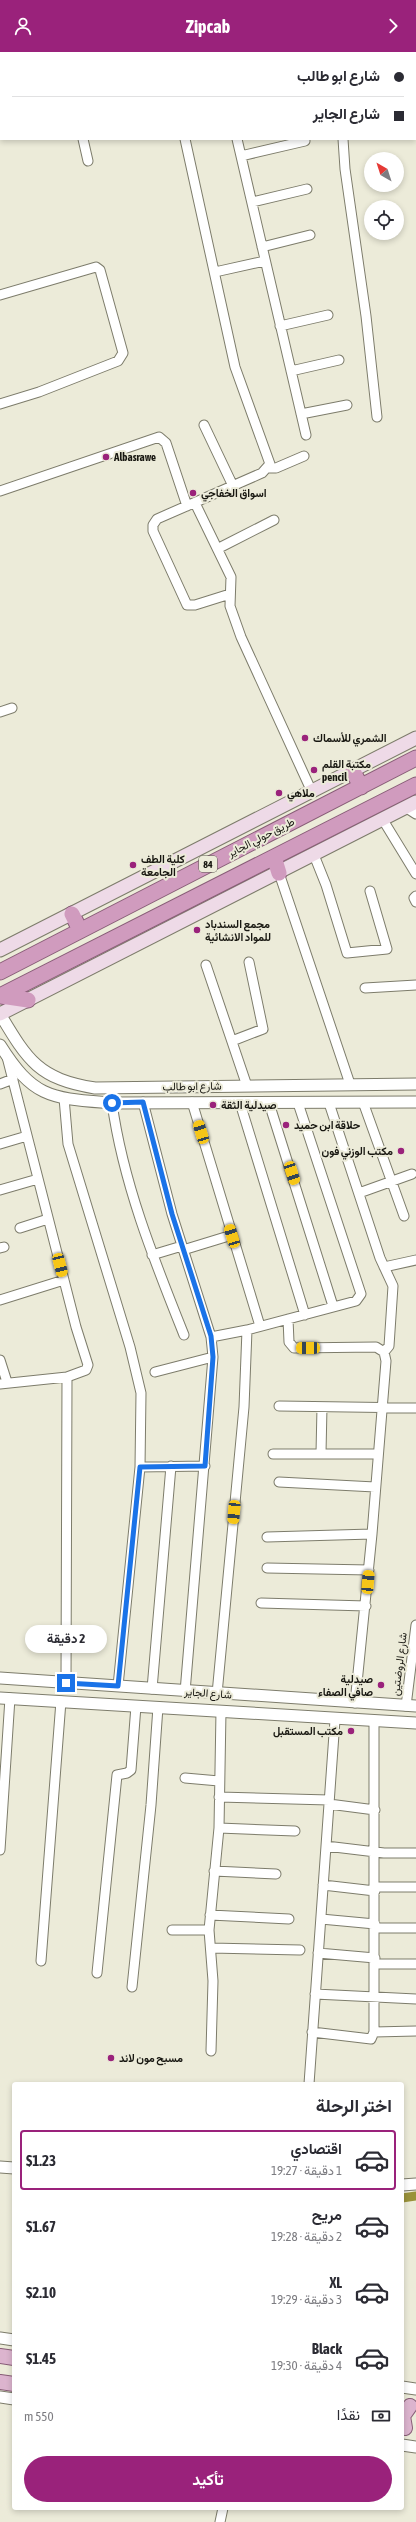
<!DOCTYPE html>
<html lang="ar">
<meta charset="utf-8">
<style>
:root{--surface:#fff;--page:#f7f7f7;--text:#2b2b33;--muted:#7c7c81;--line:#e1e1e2;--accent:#9a227b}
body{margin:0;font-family:"Asap Condensed",Vazirmatn,sans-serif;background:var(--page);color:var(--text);direction:rtl;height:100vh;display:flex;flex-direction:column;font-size:15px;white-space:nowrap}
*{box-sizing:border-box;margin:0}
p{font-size:13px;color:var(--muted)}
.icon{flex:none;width:22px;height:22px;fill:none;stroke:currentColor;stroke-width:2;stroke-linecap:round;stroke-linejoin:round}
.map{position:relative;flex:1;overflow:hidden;direction:ltr}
.side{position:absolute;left:12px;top:2030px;width:392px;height:428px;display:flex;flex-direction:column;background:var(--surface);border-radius:4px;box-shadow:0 2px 6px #0003;direction:rtl}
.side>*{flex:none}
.guide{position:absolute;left:0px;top:0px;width:416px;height:88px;box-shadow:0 2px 6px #0003;direction:rtl;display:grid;align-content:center;height:88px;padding:0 12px;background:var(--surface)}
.needle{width:26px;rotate:321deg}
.buttons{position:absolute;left:364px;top:100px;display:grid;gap:8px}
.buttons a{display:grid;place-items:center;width:40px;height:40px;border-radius:50%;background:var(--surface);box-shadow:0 2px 6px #0003;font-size:20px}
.end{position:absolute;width:18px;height:18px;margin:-9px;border:5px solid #1a73e8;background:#fff;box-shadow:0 0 0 2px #fff}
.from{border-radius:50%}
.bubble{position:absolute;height:28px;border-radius:14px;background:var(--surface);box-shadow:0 2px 6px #0003;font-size:13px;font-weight:700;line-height:28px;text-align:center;direction:rtl}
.car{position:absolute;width:12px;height:24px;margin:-12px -6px;border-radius:5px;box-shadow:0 0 3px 1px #0007;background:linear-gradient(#f5c518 24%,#345 0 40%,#f5c518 0 76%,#345 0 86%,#f5c518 0)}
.guide b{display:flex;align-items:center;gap:14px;height:38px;font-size:15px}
.guide b+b{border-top:1px solid var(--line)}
.guide i{width:10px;height:10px;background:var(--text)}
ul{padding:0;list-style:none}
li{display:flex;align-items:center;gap:12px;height:60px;margin:0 8px 6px;padding:0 4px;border:2px solid transparent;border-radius:4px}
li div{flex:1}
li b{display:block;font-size:15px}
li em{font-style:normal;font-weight:700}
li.on{border-color:var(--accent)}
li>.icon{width:36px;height:36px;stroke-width:1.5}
h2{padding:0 12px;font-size:18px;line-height:48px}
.pay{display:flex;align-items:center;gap:10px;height:44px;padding:0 12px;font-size:15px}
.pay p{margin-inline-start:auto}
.action{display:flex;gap:8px;margin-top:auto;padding:8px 12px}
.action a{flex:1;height:46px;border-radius:24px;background:var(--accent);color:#fff;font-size:16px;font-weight:700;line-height:46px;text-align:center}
header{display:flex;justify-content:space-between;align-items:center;height:52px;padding:0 12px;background:var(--accent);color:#fff;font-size:18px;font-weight:700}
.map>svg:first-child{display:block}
</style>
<header><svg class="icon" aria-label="forward" viewBox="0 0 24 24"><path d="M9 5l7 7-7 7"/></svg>Zipcab<svg class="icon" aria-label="person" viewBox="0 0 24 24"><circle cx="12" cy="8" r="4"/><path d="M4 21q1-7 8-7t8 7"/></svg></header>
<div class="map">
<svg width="416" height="2470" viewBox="0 0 416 2470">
<rect width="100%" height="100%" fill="#ecebd9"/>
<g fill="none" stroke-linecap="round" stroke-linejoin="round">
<path stroke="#9a923a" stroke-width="9" d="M402 2146 416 2144"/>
<defs>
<path id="minor" d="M61 0V1
M165 0V1
M196 0 202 1
M318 0V1
M219 1V0
M231 1 236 0
M355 1V0
M83 87 88 109
M185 87 235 315 270 412 262 421 157 467 153 473V479L187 553H195L230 542
M237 87 306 383
M343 87 345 117 366 264 377 365
M241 104 305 89
M252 150 307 137
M262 195 310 183
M215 220 265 209
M0 243 96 215 100 218 123 301 118 309 39 340 0 352
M280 274 328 263
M291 319 339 308
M301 362 347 353
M204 373 233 434
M269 416H276L304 404
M0 439 159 385 166 391 187 454
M195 451 231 525 230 554 241 585 312 740
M219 496 274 468
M0 660 12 656
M405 755 416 762
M383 768 416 822
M314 803 326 833 347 901 387 897 370 839
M279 821 350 1032
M416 844 414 846 416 850
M206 913 247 1034
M365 936 416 933
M232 989 263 977 249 910
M7 1005 76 1275 88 1313 86 1318 67 1325 66 1631
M0 1032 13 1027
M64 1046 68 1092 130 1295 141 1341 140 1415 118 1634
M143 1050 172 1162 211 1285 213 1305 185 1640
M192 1050 260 1274
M363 1050 404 1164
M112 1051C123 1131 154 1208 184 1283
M240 1051 305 1263
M269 1051 333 1254
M329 1051 380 1206 393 1234 389 1294 384 1300
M0 1092 27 1084
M0 1138 38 1127
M359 1141 412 1122
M20 1176 48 1167
M0 1196 4 1195
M183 1198 232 1183
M152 1203 182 1194
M384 1215 416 1208
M0 1248 64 1228
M288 1267 289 1290 294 1296 376 1295 384 1300 386 1309 372 1482 355 1651
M211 1285 247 1278
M0 1308 7 1330
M155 1320 213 1305
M0 1332 67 1325
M279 1354 416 1356
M321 1401 322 1355
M273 1402H378
M140 1415 205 1414
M279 1430 375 1435
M267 1485 372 1482
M267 1516 369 1518
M261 1551 366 1554
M152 1637 171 1414
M217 1642 244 1355 247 1278 356 1249 361 1242 298 1051
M406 1654 416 1573
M185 1726 219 1729
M219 1745 329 1748
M329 1752 375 1758
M219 1776 295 1779
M326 1794 384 1801H416
M0 1798 10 1646
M214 1819 276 1822
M323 1833 375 1839
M375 1835H416
M210 1863 289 1867
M321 1867 375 1872
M375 1876H416
M172 1878H209L219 1776 221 1659
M209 1878 213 1929 211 1999
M211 1896 300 1898
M318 1901 375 1906
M41 1909 61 1649
M375 1912H416
M97 1921 117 1723 127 1721 131 1718 136 1654
M132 1935 151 1753 158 1655
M315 1942 416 1947
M312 1980 371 1987 374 1980V1670
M374 1980 416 1979
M309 2032 335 1668
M220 2470 223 2456"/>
<path id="tertiary" d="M0 962C28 1009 39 1027 95 1036L416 1032
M0 993C34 1047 51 1046 112 1051L416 1050
M0 1626 416 1654
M0 1646 416 1671
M0 2115 14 2116
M402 2133 416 2132
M0 2286 14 2288
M402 2335 416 2337
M0 2345 14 2347
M402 2393 416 2395"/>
<path id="secondary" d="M0 898 416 686
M0 962 416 750"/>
<path id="primary" d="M0 2304 14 2306
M0 2330 14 2332
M405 2376 403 2364 410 2354"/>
<path id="trunk" d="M353 719 361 735
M274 805 279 821
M72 862 80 878
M0 920 416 706
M0 944 416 733
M0 944 28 948"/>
</defs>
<use href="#minor" stroke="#7d7c6b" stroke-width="11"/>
<use href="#tertiary" stroke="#7d7c6b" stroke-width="13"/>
<use href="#secondary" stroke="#7d7c6b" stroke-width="15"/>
<use href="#primary" stroke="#885d77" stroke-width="16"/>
<use href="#trunk" stroke="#885d77" stroke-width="17"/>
<use href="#minor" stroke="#fff" stroke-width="9"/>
<use href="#tertiary" stroke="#fff" stroke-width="11"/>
<use href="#secondary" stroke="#eedae7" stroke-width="13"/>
<use href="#primary" stroke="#dcb4ce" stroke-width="14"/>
<use href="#trunk" stroke="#d09bbe" stroke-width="15"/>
</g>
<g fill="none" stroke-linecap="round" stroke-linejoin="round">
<path stroke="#1a73e8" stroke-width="5" d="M66 1631 118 1634 140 1415 205 1414 213 1305 211 1284 172 1162 143 1050 112 1051"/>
</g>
<g fill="#9a227b" stroke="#ecebd9" stroke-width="1.5">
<circle cx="106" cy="405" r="4"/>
<circle cx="193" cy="441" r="4"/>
<circle cx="305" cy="686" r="4"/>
<circle cx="314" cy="718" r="4"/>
<circle cx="279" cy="741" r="4"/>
<circle cx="133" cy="813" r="4"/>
<circle cx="197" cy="878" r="4"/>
<circle cx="213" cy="1053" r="4"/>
<circle cx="286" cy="1073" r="4"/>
<circle cx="401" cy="1099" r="4"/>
<circle cx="381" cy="1633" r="4"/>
<circle cx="351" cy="1679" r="4"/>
<circle cx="111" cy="2006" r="4"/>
</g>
<g text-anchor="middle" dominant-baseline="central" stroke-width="4" stroke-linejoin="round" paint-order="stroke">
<rect fill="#ecebd9" stroke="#58574d" stroke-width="1" x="199" y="804" width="18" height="16" rx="3"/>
<g font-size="10" font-weight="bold" fill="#181711">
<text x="208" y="812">84</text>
</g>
<g font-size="11" font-weight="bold" fill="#181711" stroke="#ecebd9" text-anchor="start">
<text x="114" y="405">Albasrawe</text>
<text x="201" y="441">اسواق الخفاجي</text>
<text x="313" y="686">الشمري للأسماك</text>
<text x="322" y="712">مكتبة القلم<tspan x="322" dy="13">pencil</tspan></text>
<text x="287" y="741">ملاهي</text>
<text x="141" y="807">كلية الطف<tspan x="141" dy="13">الجامعة</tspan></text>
<text x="205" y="872">مجمع السندباد<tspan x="205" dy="13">للمواد الانشائية</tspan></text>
<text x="221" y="1053">صيدلية الثقة</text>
<text x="294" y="1073">حلاقة ابن حميد</text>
<text x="393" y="1099" text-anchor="end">مكتب الوزني فون</text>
<text x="373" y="1627" text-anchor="end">صيدلية<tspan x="373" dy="13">صافي الصفاء</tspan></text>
<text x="343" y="1679" text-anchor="end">مكتب المستقبل</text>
<text x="119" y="2006">مسبح مون لاند</text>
</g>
<g font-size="11" fill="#181711" stroke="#ecebd9">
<text transform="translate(261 785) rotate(-27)">طريق حولي الجاير</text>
<text transform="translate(192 1034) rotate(-1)">شارع ابو طالب</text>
<text transform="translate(399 1612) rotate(-83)">شارع الروضتين</text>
<text transform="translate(208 1641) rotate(4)">شارع الجاير</text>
</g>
</g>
</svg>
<div class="buttons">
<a><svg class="needle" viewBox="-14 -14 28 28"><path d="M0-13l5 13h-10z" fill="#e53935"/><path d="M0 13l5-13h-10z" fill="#7c7c81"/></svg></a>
<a><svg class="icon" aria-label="locate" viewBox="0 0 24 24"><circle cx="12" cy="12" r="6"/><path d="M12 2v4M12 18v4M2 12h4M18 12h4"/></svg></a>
</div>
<i class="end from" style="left:112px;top:1051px"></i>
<i class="end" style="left:66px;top:1631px"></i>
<div class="bubble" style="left:25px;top:1573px;width:82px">2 دقيقة</div>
<i class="car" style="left:201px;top:1080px;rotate:343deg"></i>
<i class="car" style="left:292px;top:1121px;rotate:162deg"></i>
<i class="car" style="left:232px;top:1184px;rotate:343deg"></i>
<i class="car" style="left:60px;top:1213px;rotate:166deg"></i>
<i class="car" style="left:308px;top:1296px;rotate:270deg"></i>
<i class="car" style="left:234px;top:1460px;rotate:185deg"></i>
<i class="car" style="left:368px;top:1530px;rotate:5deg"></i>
<div class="guide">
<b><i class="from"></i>شارع ابو طالب</b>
<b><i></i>شارع الجاير</b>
</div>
<section class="side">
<h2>اختر الرحلة</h2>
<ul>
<li class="on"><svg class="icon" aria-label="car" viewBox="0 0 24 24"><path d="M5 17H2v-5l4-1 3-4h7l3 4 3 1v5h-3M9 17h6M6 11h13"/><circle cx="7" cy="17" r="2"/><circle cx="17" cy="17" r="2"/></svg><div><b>اقتصادي</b><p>1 دقيقة · 19:27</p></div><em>$1.23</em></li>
<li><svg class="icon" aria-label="car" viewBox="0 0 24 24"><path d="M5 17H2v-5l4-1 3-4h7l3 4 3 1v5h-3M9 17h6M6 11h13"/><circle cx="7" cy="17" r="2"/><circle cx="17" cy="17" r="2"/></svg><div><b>مريح</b><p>2 دقيقة · 19:28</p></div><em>$1.67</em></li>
<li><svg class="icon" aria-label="car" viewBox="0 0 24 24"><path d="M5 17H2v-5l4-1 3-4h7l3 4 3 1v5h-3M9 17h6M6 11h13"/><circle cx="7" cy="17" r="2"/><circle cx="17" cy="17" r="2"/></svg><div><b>XL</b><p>3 دقيقة · 19:29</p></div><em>$2.10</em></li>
<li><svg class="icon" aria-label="car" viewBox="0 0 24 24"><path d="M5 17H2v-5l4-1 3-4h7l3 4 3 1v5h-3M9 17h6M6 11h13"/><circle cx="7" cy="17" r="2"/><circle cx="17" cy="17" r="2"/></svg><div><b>Black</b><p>4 دقيقة · 19:30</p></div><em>$1.45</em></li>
</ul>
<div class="pay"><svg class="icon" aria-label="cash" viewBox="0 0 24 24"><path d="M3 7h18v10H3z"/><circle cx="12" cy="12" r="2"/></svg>نقدًا<p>550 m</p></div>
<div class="action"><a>تأكيد</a></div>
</section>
</div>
